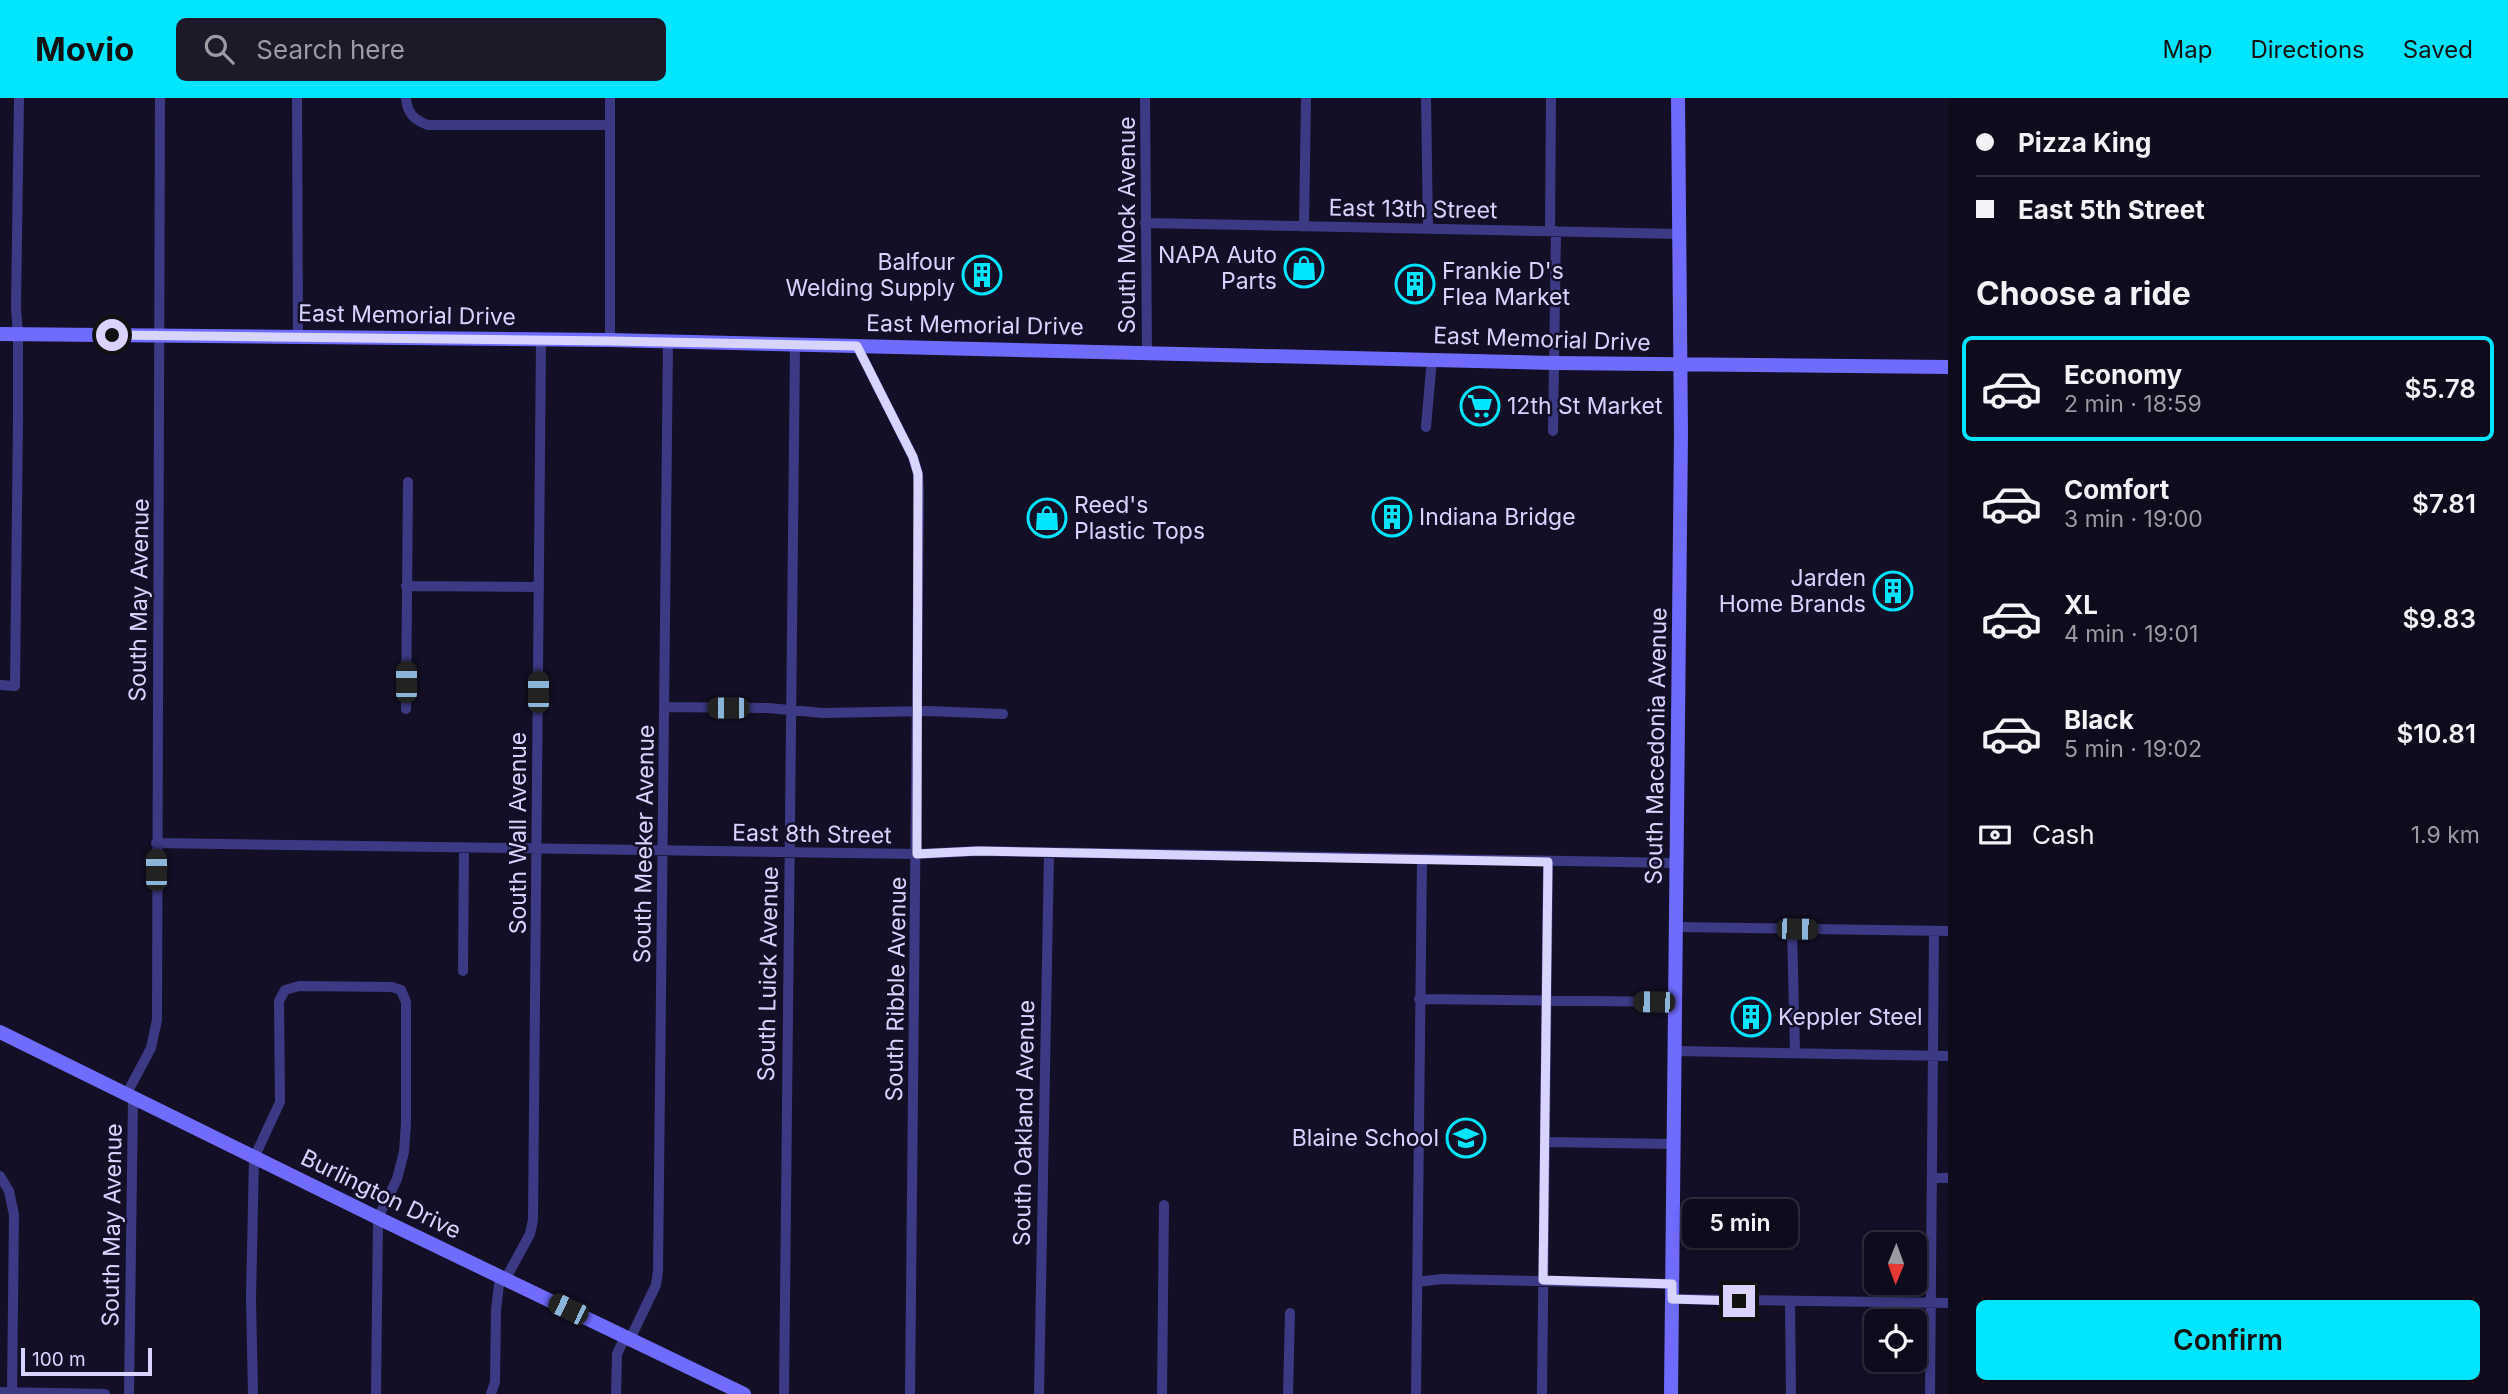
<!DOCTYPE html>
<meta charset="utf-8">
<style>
:root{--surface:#0e0b1c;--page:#1c1929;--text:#f1f3f6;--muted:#9b9ba3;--line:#2e2b3b;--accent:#00e5ff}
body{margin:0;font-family:Inter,sans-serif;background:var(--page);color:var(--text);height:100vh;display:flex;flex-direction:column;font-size:26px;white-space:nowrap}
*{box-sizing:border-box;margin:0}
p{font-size:23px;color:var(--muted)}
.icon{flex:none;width:38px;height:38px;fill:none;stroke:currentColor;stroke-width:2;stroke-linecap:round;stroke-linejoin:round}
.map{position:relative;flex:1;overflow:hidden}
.sheet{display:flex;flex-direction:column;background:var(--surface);width:560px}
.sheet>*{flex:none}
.top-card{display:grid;align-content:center;height:154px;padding:0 28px;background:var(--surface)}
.needle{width:46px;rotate:181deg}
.tools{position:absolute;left:1864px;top:1134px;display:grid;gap:14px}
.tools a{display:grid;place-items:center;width:63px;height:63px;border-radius:10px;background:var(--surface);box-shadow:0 4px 10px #0003,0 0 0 2px var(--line);font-size:35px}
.scale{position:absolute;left:21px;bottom:18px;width:131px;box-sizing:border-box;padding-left:7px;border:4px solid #d9d4ff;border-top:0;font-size:19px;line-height:24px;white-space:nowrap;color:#d9d4ff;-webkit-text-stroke:5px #130f26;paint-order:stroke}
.end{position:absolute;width:32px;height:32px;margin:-16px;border:9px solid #d9d4ff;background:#111;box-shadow:0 0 0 4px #111}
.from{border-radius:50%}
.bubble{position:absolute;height:49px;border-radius:10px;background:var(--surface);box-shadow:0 4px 10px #0003,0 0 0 2px var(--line);font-size:23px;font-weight:600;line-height:49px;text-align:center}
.car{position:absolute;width:21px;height:42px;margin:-21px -10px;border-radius:9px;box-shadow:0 0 5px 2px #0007;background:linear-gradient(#222 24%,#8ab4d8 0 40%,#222 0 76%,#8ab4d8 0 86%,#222 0)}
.top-card b{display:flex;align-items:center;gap:24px;height:66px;font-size:26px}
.top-card b+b{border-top:2px solid var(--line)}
.top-card i{width:18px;height:18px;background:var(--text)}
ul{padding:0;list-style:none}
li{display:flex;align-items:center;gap:21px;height:105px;margin:0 14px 10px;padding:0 14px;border:4px solid transparent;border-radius:10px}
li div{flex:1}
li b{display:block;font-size:26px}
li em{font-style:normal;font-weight:600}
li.on{border-color:var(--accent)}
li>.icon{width:63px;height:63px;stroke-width:1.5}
h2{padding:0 28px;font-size:32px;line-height:84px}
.pay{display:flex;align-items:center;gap:18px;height:77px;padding:0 28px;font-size:26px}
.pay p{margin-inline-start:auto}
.primary-button{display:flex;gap:14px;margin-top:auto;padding:14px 28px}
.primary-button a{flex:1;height:80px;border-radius:10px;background:var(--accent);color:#111;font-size:28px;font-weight:600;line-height:80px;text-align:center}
header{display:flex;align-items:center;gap:42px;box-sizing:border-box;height:98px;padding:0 35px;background:var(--accent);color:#111}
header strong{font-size:33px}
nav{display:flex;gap:38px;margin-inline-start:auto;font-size:24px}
.search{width:490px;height:63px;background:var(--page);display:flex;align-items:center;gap:18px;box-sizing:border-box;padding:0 24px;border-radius:10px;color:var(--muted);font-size:26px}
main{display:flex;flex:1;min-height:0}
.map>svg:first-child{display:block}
</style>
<header>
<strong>Movio</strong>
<div class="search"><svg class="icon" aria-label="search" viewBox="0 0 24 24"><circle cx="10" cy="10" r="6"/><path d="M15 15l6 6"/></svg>Search here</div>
<nav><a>Map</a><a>Directions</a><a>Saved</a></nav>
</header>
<main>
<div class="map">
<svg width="1948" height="1296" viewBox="0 0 1948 1296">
<rect width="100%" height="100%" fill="#130f26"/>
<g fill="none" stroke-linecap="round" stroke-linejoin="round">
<path stroke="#3d3a85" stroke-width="10" d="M297 0 298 238
M406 0C407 15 414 22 428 27H610
M1145 0 1147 254
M1426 0 1428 131
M1145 125 1680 136
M1304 129 1306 0
M1550 133 1551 0
M610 242V0
M857 248 913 359 918 376 919 393 910 1296
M1426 329 1432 260
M1553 333 1556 133
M406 488 539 489
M0 587 15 588 18 320V236L16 210 19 0
M664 609 768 610 823 615 928 613 1003 616
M406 611 408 384
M156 745 917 756 978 753 1677 765
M1677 829 1948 833
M1792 831 1795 954
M463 873 464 750
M1419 901 1676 904
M1675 953 1948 958
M126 997 151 950 157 922 160 0
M1545 1044 1674 1046
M0 1078 9 1093 14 1117 12 1294
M1932 1080H1948
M506 1180 530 1136 533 1122 541 242
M1417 1184 1442 1181 1672 1186
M1672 1201 1948 1205
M1790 1204 1791 1296
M630 1241 656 1187 658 1173 668 244
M0 1294 105 1296
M129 1296 133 1000
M253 1296 251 1200 254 1060 280 1004 279 903 285 892 299 888 392 889 401 892 406 904V1025L404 1054 397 1081 378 1120 376 1296
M491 1296 495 1284 496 1212 500 1178
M616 1296 617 1256 625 1239
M784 1296 795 247
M1039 1296 1049 755
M1162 1296 1164 1107
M1288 1296 1290 1215
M1416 1296 1422 761
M1542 1296 1548 764
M1930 1296 1934 833"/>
<path stroke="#6f6bff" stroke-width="14" d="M0 236 610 242 1554 265 1948 269
M0 934 378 1120 744 1296
M1671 1296 1681 335 1678 0"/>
</g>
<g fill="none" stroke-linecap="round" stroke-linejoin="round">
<path stroke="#d9d4ff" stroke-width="9" d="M112 237 610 243 857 248 913 359 918 376 917 756 978 753 1548 764 1543 1182 1672 1186V1201L1739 1203"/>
</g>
<defs>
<symbol id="shop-ring" viewBox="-11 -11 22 22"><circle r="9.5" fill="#130f26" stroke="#00e5ff" stroke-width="1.5"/><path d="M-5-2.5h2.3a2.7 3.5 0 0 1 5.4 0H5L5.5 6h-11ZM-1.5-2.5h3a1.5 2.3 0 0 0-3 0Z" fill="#00e5ff"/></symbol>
<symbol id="building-ring" viewBox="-11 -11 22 22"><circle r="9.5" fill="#130f26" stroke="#00e5ff" stroke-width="1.5"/><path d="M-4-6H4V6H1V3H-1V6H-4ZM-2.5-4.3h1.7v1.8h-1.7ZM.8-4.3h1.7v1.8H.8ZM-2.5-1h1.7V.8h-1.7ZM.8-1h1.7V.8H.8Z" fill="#00e5ff"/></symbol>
<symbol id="supermarket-ring" viewBox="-11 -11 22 22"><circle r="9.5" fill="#130f26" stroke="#00e5ff" stroke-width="1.5"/><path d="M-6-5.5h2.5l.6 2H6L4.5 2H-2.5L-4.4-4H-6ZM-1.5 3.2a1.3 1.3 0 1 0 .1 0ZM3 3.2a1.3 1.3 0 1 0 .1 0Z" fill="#00e5ff"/></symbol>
<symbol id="school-ring" viewBox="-11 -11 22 22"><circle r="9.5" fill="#130f26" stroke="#00e5ff" stroke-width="1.5"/><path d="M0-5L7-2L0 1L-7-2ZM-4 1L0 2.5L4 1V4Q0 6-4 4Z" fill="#00e5ff"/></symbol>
</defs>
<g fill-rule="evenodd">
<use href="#shop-ring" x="1282" y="148" width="44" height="44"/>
<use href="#building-ring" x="960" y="155" width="44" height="44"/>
<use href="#building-ring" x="1393" y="164" width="44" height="44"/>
<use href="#supermarket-ring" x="1458" y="286" width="44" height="44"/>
<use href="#building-ring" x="1370" y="397" width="44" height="44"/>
<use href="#shop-ring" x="1025" y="398" width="44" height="44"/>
<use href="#building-ring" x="1871" y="471" width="44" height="44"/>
<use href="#building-ring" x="1729" y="897" width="44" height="44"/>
<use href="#school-ring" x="1444" y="1018" width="44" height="44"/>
</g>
<g text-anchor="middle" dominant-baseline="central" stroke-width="5" stroke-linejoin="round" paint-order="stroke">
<g font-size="23" fill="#d9d4ff" stroke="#130f26">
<text transform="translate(1413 111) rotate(1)">East 13th Street</text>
<text transform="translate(1127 127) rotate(-90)">South Mock Avenue</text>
<text transform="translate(407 217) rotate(1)">East Memorial Drive</text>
<text transform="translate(975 227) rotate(1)">East Memorial Drive</text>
<text transform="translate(1542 241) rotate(2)">East Memorial Drive</text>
<text transform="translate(139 502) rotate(-89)">South May Avenue</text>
<text transform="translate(1656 648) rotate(-89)">South Macedonia Avenue</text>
<text transform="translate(518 735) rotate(-90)">South Wall Avenue</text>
<text transform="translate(812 736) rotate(1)">East 8th Street</text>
<text transform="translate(644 746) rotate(-89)">South Meeker Avenue</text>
<text transform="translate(768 876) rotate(-89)">South Luick Avenue</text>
<text transform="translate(896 891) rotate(-89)">South Ribble Avenue</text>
<text transform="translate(1024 1025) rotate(-89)">South Oakland Avenue</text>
<text transform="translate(381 1096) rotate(26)">Burlington Drive</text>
<text transform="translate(112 1127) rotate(-89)">South May Avenue</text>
</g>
<g font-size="23" fill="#d9d4ff" stroke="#130f26" text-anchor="start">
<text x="1277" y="157" text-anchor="end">NAPA Auto<tspan x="1277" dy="26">Parts</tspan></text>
<text x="955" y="164" text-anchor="end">Balfour<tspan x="955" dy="26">Welding Supply</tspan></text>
<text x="1442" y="173">Frankie D's<tspan x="1442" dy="26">Flea Market</tspan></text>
<text x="1507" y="308">12th St Market</text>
<text x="1074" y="407">Reed's<tspan x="1074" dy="26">Plastic Tops</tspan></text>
<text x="1419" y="419">Indiana Bridge</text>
<text x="1866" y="480" text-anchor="end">Jarden<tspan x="1866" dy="26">Home Brands</tspan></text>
<text x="1778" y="919">Keppler Steel</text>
<text x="1439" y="1040" text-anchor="end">Blaine School</text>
</g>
</g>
</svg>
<div class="tools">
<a><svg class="needle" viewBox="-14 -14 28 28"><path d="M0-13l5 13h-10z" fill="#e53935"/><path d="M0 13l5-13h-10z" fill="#9b9ba3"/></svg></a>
<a><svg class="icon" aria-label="locate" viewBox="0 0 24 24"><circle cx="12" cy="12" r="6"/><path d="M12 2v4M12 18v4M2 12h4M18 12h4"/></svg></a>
</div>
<div class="scale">100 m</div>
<i class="end from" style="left:112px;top:237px"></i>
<i class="end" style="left:1739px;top:1203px"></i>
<div class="bubble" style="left:1682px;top:1101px;width:116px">5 min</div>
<i class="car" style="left:406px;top:584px;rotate:0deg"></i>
<i class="car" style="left:538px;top:594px;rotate:0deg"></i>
<i class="car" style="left:728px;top:610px;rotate:270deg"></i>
<i class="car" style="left:156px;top:772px;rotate:0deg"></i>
<i class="car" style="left:1797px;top:831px;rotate:91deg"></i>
<i class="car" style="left:1654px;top:904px;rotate:271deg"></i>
<i class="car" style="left:568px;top:1211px;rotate:296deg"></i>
</div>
<section class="sheet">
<div class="top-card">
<b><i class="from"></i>Pizza King</b>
<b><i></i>East 5th Street</b>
</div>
<h2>Choose a ride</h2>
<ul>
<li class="on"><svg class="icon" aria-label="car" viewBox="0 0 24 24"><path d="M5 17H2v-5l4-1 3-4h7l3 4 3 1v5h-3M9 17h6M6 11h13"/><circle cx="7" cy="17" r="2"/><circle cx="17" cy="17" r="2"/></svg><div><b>Economy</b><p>2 min · 18:59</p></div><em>$5.78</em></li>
<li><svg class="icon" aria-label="car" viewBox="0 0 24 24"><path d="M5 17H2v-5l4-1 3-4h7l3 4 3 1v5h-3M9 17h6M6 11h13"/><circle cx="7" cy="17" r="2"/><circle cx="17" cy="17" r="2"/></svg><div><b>Comfort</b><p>3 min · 19:00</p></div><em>$7.81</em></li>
<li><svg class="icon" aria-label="car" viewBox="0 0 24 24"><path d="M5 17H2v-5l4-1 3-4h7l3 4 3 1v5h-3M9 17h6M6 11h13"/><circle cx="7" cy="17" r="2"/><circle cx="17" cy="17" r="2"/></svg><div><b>XL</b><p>4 min · 19:01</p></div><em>$9.83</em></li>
<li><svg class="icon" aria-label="car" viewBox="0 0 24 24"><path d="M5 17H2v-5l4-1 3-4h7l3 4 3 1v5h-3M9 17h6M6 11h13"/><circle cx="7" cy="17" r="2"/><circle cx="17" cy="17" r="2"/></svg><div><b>Black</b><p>5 min · 19:02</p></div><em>$10.81</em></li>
</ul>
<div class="pay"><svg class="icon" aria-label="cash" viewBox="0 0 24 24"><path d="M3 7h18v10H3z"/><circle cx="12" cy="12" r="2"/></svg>Cash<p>1.9 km</p></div>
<div class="primary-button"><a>Confirm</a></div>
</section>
</main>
